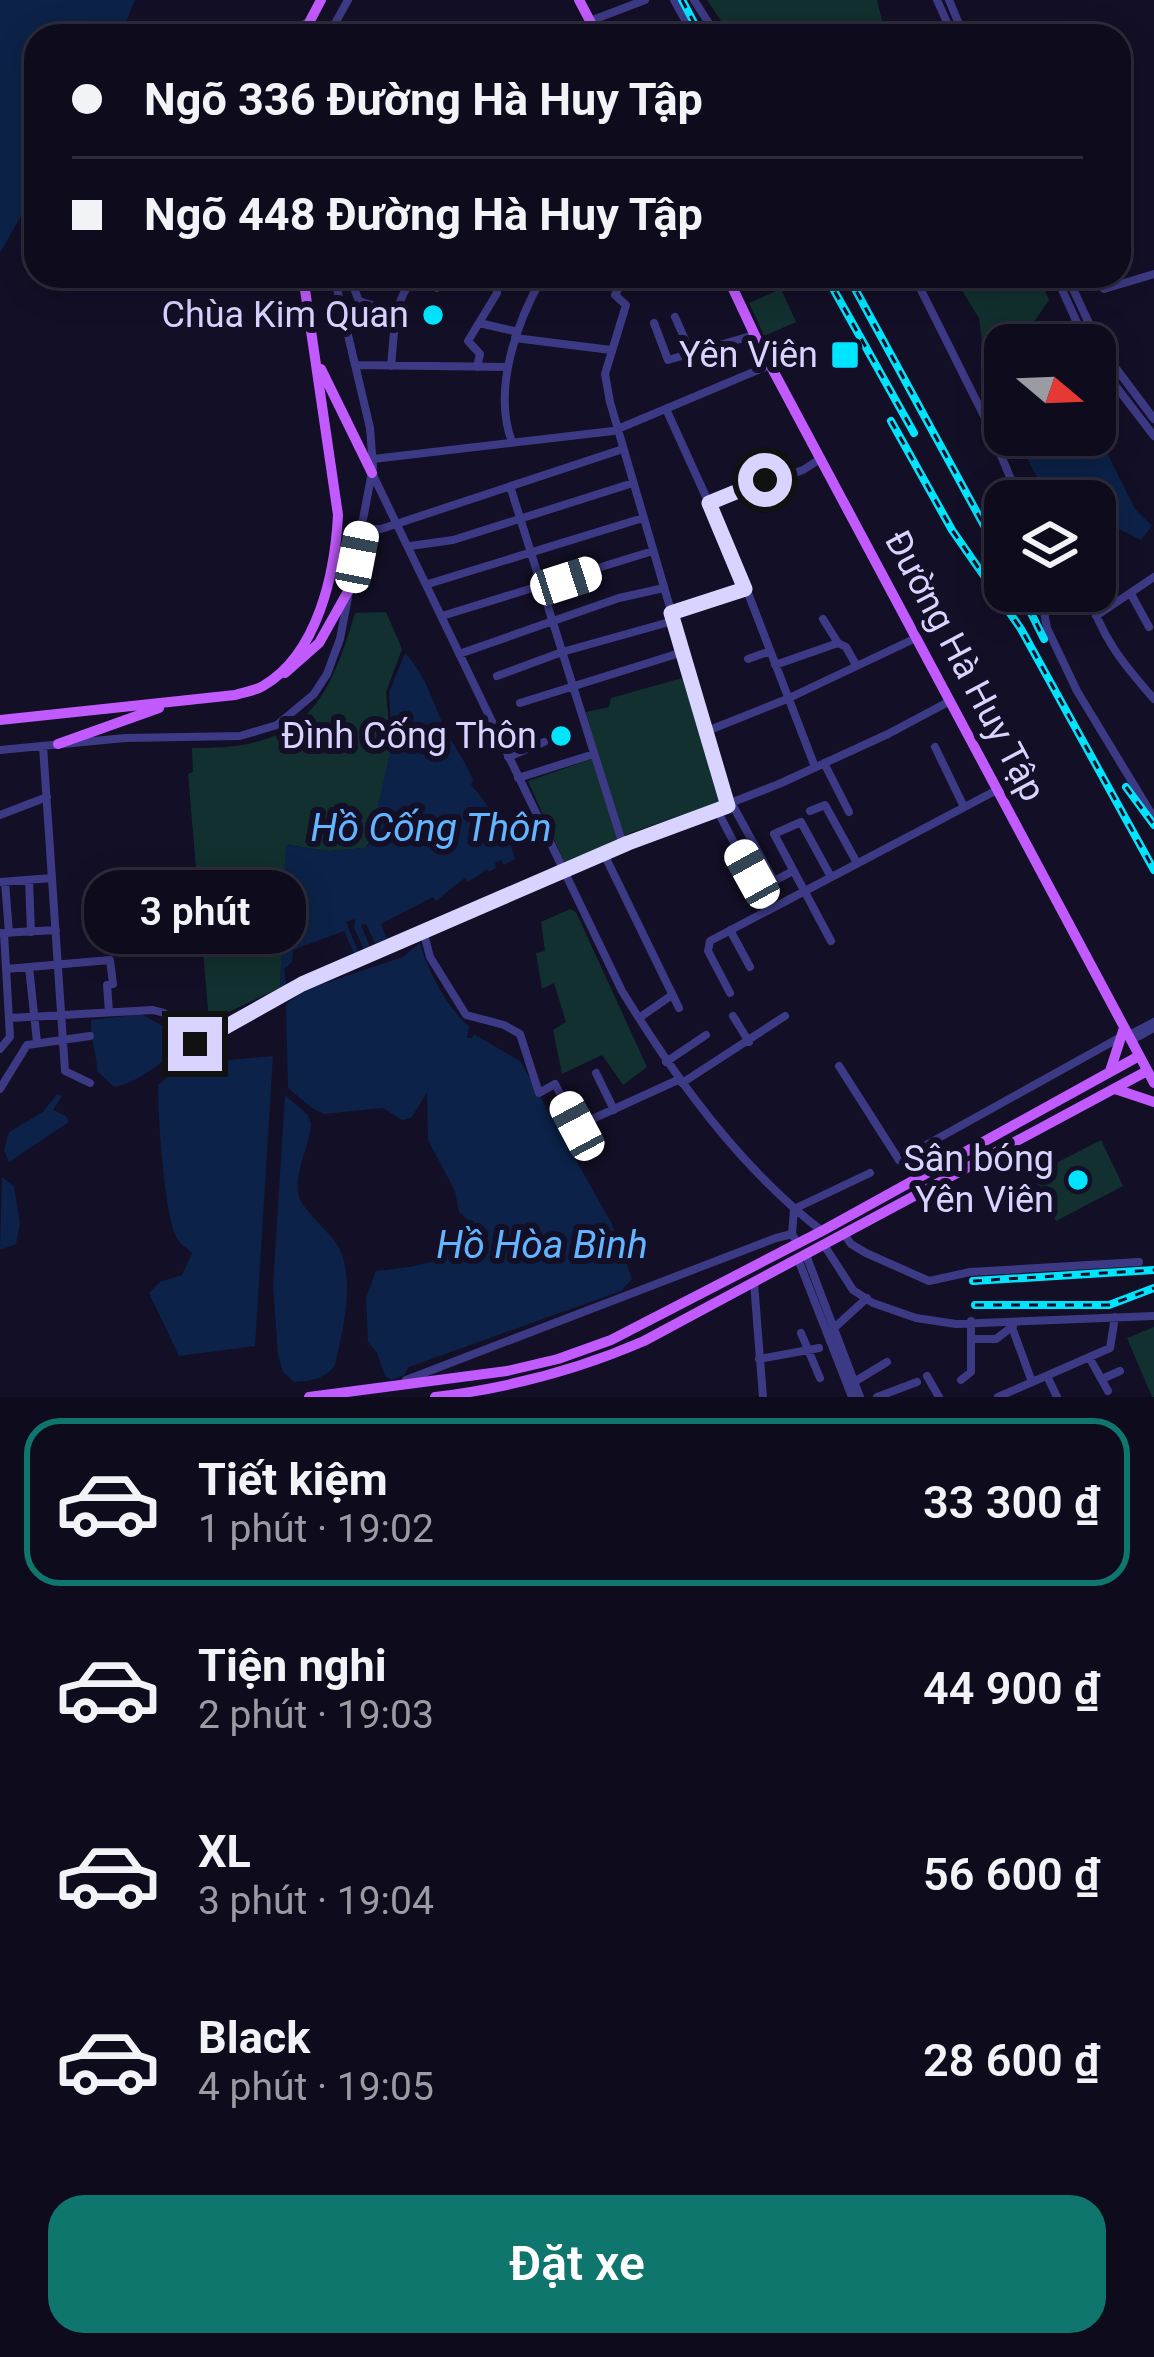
<!DOCTYPE html>
<html lang="vi">
<meta charset="utf-8">
<style>
:root{--surface:#0e0b1c;--page:#1c1929;--text:#f1f3f6;--muted:#9b9ba3;--line:#2e2b3b;--accent:#0f766e}
body{margin:0;font-family:Roboto,sans-serif;background:var(--page);color:var(--text);height:100vh;display:flex;flex-direction:column;font-size:45px;white-space:nowrap}
*{box-sizing:border-box;margin:0}
p{font-size:39px;color:var(--muted)}
.icon{flex:none;width:66px;height:66px;fill:none;stroke:currentColor;stroke-width:2;stroke-linecap:round;stroke-linejoin:round}
.map{position:relative;height:1397px;overflow:hidden}
.details{display:flex;flex-direction:column;background:var(--surface);flex:1}
.details>*{flex:none}
.banner{position:absolute;left:24px;top:24px;width:1107px;height:264px;border-radius:36px;box-shadow:0 6px 30px #0003,0 0 0 3px var(--line);display:grid;align-content:center;height:264px;padding:0 48px;background:var(--surface)}
.needle{width:78px;rotate:109deg}
.controls{position:absolute;left:984px;top:324px;display:grid;gap:24px}
.controls a{display:grid;place-items:center;width:132px;height:132px;border-radius:24px;background:var(--surface);box-shadow:0 6px 30px #0003,0 0 0 3px var(--line);font-size:60px}
.end{position:absolute;width:54px;height:54px;margin:-27px;border:15px solid #d9d4ff;background:#111;box-shadow:0 0 0 6px #111}
.from{border-radius:50%}
.bubble{position:absolute;height:84px;border-radius:36px;background:var(--surface);box-shadow:0 6px 30px #0003,0 0 0 3px var(--line);font-size:39px;font-weight:600;line-height:84px;text-align:center}
.car{position:absolute;width:36px;height:72px;margin:-36px -18px;border-radius:15px;box-shadow:0 0 9px 3px #0007;background:linear-gradient(#fff 24%,#345 0 40%,#fff 0 76%,#345 0 86%,#fff 0)}
.banner b{display:flex;align-items:center;gap:42px;height:114px;font-size:45px}
.banner b+b{border-top:3px solid var(--line)}
.banner i{width:30px;height:30px;background:var(--text)}
ul{padding:21px 0 0;list-style:none}
li{display:flex;align-items:center;gap:36px;height:168px;margin:0 24px 18px;padding:0 24px;border:6px solid transparent;border-radius:36px}
li div{flex:1}
li b{display:block;font-size:45px}
li em{font-style:normal;font-weight:600}
li.active{border-color:var(--accent)}
li>.icon{width:108px;height:108px;stroke-width:1.5}
.primary-button{display:flex;gap:24px;margin-top:auto;padding:24px 48px}
.primary-button a{flex:1;height:138px;border-radius:36px;background:var(--accent);color:#fff;font-size:48px;font-weight:600;line-height:138px;text-align:center}
.map>svg:first-child{display:block}
</style>
<div class="map">
<svg width="1154" height="1397" viewBox="0 0 1154 1397">
<rect width="100%" height="100%" fill="#130f26"/>
<path fill="#12302f" d="M707 0H877L886 36H731Z
M953 276H1038L1049 300 1027 332V345H1005V372L984 360 979 318Z
M781 289 796 322 764 336 749 303Z
M386 612 402 649 386 692 391 749 372 838 365 848 329 851 287 845 280 988 209 1021 188 774 193 772 192 748C300 750 327 709 355 613Z
M682 678 723 801 630 833 565 864 528 781 598 757 586 712 609 707 611 698Z
M570 909 576 912 647 1067 623 1085 602 1055 562 1074 553 1030 566 1022 554 983 542 989 536 953 545 951 541 922Z
M1101 1140 1123 1186 1056 1221 1033 1175Z
M1154 1327V1397H1152L1127 1338Z"/>
<path fill="#0c2248" d="M0 0H135L120 36H36V190L0 253Z
M1095 429 1135 509 1152 526 1141 540 1095 517V501C1086 501 1072 503 1063 501 1040 495 1027 453 1014 435H1095Z
M405 653C427 676 432 702 446 730 455 749 465 760 473 780L471 785C485 799 512 842 515 859L504 865 501 860 495 863 496 868 489 872 487 869 468 882 465 878C454 886 444 894 436 902L433 897 381 924 387 939 375 943 366 924 361 925 370 947 364 950 354 928 355 919 346 922 359 953 355 956 344 931 293 950 292 962 284 969 286 985 280 988 286 845 329 851 365 848 369 844 392 745 389 693Z
M420 943C427 970 448 1009 469 1026L467 1038H472L474 1034 520 1061 612 1224 632 1279 621 1291 409 1367 404 1375 392 1380 385 1376 377 1353 368 1342 366 1298 376 1271C414 1267 457 1264 474 1225L459 1212 455 1191 428 1140 427 1093 411 1118 402 1120 383 1108 324 1114 312 1108 288 1088 286 1004 304 990 403 957Z
M141 1014 176 1033 182 1042C167 1060 138 1083 114 1087L97 1071C97 1053 90 1039 91 1020Z
M200 1056 208 1062 273 1056 255 1346 179 1356 149 1293 160 1282 182 1275 192 1253C188 1248 182 1246 178 1240 164 1219 158 1113 158 1085L189 1059Z
M57 1094 62 1096 53 1110 66 1116 69 1122 9 1162 4 1150 9 1132 43 1112Z
M285 1095 308 1115 311 1124C310 1147 291 1177 300 1199 304 1210 327 1230 336 1243 357 1275 343 1329 335 1365 325 1379 311 1381 294 1382L283 1372 278 1355 273 1285Z
M2 1177 14 1186 20 1223 16 1244 0 1250Z"/>
<g fill="none" stroke-linecap="round" stroke-linejoin="round">
<path stroke="#3d3a85" stroke-width="8" d="M674 0 694 36
M694 0 717 36
M937 0 953 36
M949 0 964 36
M590 21 645 0
M287 36 294 28 307 23
M328 36 348 0
M360 276 355 291 359 301 397 313
M625 276 615 295 626 305 605 374 610 402 728 806
M914 276 987 422 1020 501
M1056 276 1087 345
M1067 276 1100 347 1154 419
M1104 289 1154 274
M675 317 691 353
M479 323 514 331
M654 323 668 360 754 335
M515 338 611 350
M1095 359 1154 436
M356 365 508 367
M391 366C394 339 393 298 414 279L437 288 442 281
M477 367 480 354 468 341 497 293 498 276
M666 409 738 567 815 767
M512 442C492 390 517 321 543 276
M373 459 613 431 770 365
M372 473 622 991C676 1079 740 1168 822 1231
M510 486 623 845
M709 503 803 470 820 459
M362 529H381L623 449
M410 546 453 540 633 483
M1095 555 1107 561 1103 573 1095 576
M428 584 643 518
M1040 591 1047 628 1077 691 1154 818
M1088 591C1100 636 1124 665 1154 699
M1131 594 1149 627
M1043 603 1070 591
M671 613 745 589
M442 616 653 551
M1096 616 1154 577
M823 619 838 643
M459 654 619 598 664 588
M748 659 770 651
M775 665 838 643 846 647 856 665
M497 676 562 652 673 621
M520 703 683 652
M707 731 787 699 916 638
M43 746 65 1071 90 1083
M935 747 964 807
M0 750 125 738 240 736 277 725 314 694 327 674 340 639 373 467 370 428 334 276
M508 757 544 742
M824 763 849 812
M518 778 594 754
M732 804 774 881 793 871
M717 810 769 910
M810 811 825 805 857 863
M0 815 47 797
M604 854 679 1008
M831 877 801 822 774 834 831 941
M29 880 31 932
M0 882 52 878
M5 882 9 933
M730 930 750 967
M1 933 56 930
M424 934 430 957 466 1015 504 1025 520 1034 539 1093 555 1084 577 1126 680 1079
M29 967 37 1042
M6 969 110 960 113 984 107 985 109 1012
M730 993 708 951 710 941 997 790
M733 1016 749 1042
M10 1018 153 1010 164 1013 195 1044 302 984 628 843 779 784 888 734 950 701
M639 1018 672 995
M1129 1035 1154 1022
M1132 1040 1154 1028
M0 1049 10 1037 4 933
M666 1062 706 1035
M839 1066 899 1160 1119 1038
M596 1073 614 1110
M682 1083 785 1016
M0 1089 27 1045 90 1036
M792 1234 794 1209 870 1173
M844 1234 851 1244 866 1253 929 1281 970 1272 1139 1262
M824 1245 853 1290 873 1303 916 1318 956 1324 1154 1316
M806 1255 860 1397
M798 1259 852 1397
M754 1283 763 1397
M833 1329 867 1298
M1013 1330 1032 1382
M801 1333 820 1378
M972 1339H996L1013 1326
M1089 1357 1108 1391
M759 1359 819 1348
M927 1376 939 1397
M1047 1376 1057 1397
M1102 1379 1120 1371
M406 1380 776 1238 792 1234 798 1244
M961 1380 971 1372V1321
M854 1382 887 1362
M877 1397 917 1382
M998 1397 1110 1348 1115 1317"/>
<path stroke="#c25bff" stroke-width="10" d="M579 0 598 36
M302 36 321 0
M727 276 759 344 1154 1083
M321 369 372 473
M285 673 319 643 351 586
M0 720 235 695C244 692 255 691 263 686 318 654 335 573 338 515L303 276
M58 744 159 708
M1110 1071 1124 1028
M1115 1089 1154 1102
M309 1397 507 1371 558 1359 611 1340 822 1231 1139 1056
M435 1397C509 1388 575 1371 644 1341L1147 1071"/>
<defs>
<path id="rail" d="M682 0 701 36
M826 276 914 433
M848 276 1005 564
M891 421 952 530 1021 629 1154 870
M1020 591 1044 639
M1126 787 1154 825
M973 1281 1154 1270
M975 1305H1109L1154 1288"/>
</defs>
<use href="#rail" stroke="#00e5ff" stroke-width="8"/>
<use href="#rail" stroke="#130f26" stroke-width="3" stroke-dasharray="9" stroke-linecap="butt"/>
</g>
<g fill="none" stroke-linecap="round" stroke-linejoin="round">
<path stroke="#d9d4ff" stroke-width="15" d="M195 1044 302 984 628 843 728 806 671 613 745 589 709 503 765 480"/>
</g>
<g fill="#00e5ff" stroke="#130f26" stroke-width="4.5">
<circle cx="433" cy="315" r="12"/>
<rect x="830" y="340" width="30" height="30" rx="6"/>
<circle cx="561" cy="736" r="12"/>
<circle cx="1078" cy="1180" r="12"/>
</g>
<g text-anchor="middle" dominant-baseline="central" stroke-width="12" stroke-linejoin="round" paint-order="stroke">
<g font-size="36" fill="#d9d4ff" stroke="#130f26" text-anchor="end">
<text x="409" y="315">Chùa Kim Quan</text>
<text x="818" y="355">Yên Viên</text>
<text x="537" y="736">Đình Cống Thôn</text>
<text x="1054" y="1159">Sân bóng<tspan x="1054" dy="41">Yên Viên</tspan></text>
</g>
<g font-size="36" fill="#d9d4ff" stroke="#130f26">
<text transform="translate(965 666) rotate(62)">Đường Hà Huy Tập</text>
</g>
<g font-size="39" font-style="italic" fill="#62b6ff" stroke="#130f26">
<text x="431" y="828">Hồ Cống Thôn</text>
<text x="542" y="1245">Hồ Hòa Bình</text>
</g>
</g>
</svg>
<div class="controls">
<a><svg class="needle" viewBox="-14 -14 28 28"><path d="M0-13l5 13h-10z" fill="#e53935"/><path d="M0 13l5-13h-10z" fill="#9b9ba3"/></svg></a>
<a><svg class="icon" aria-label="layers" viewBox="0 0 24 24"><path d="M12 4l9 5-9 5-9-5zM3 14l9 5 9-5"/></svg></a>
</div>
<i class="end from" style="left:765px;top:480px"></i>
<i class="end" style="left:195px;top:1044px"></i>
<div class="bubble" style="left:84px;top:870px;width:222px">3 phút</div>
<i class="car" style="left:357px;top:557px;rotate:11deg"></i>
<i class="car" style="left:566px;top:581px;rotate:72deg"></i>
<i class="car" style="left:752px;top:874px;rotate:331deg"></i>
<i class="car" style="left:577px;top:1126px;rotate:332deg"></i>
<div class="banner">
<b><i class="from"></i>Ngõ 336 Đường Hà Huy Tập</b>
<b><i></i>Ngõ 448 Đường Hà Huy Tập</b>
</div>
</div>
<section class="details">
<ul>
<li class="active"><svg class="icon" aria-label="car" viewBox="0 0 24 24"><path d="M5 17H2v-5l4-1 3-4h7l3 4 3 1v5h-3M9 17h6M6 11h13"/><circle cx="7" cy="17" r="2"/><circle cx="17" cy="17" r="2"/></svg><div><b>Tiết kiệm</b><p>1 phút · 19:02</p></div><em>33 300 ₫</em></li>
<li><svg class="icon" aria-label="car" viewBox="0 0 24 24"><path d="M5 17H2v-5l4-1 3-4h7l3 4 3 1v5h-3M9 17h6M6 11h13"/><circle cx="7" cy="17" r="2"/><circle cx="17" cy="17" r="2"/></svg><div><b>Tiện nghi</b><p>2 phút · 19:03</p></div><em>44 900 ₫</em></li>
<li><svg class="icon" aria-label="car" viewBox="0 0 24 24"><path d="M5 17H2v-5l4-1 3-4h7l3 4 3 1v5h-3M9 17h6M6 11h13"/><circle cx="7" cy="17" r="2"/><circle cx="17" cy="17" r="2"/></svg><div><b>XL</b><p>3 phút · 19:04</p></div><em>56 600 ₫</em></li>
<li><svg class="icon" aria-label="car" viewBox="0 0 24 24"><path d="M5 17H2v-5l4-1 3-4h7l3 4 3 1v5h-3M9 17h6M6 11h13"/><circle cx="7" cy="17" r="2"/><circle cx="17" cy="17" r="2"/></svg><div><b>Black</b><p>4 phút · 19:05</p></div><em>28 600 ₫</em></li>
</ul>
<div class="primary-button"><a>Đặt xe</a></div>
</section>
